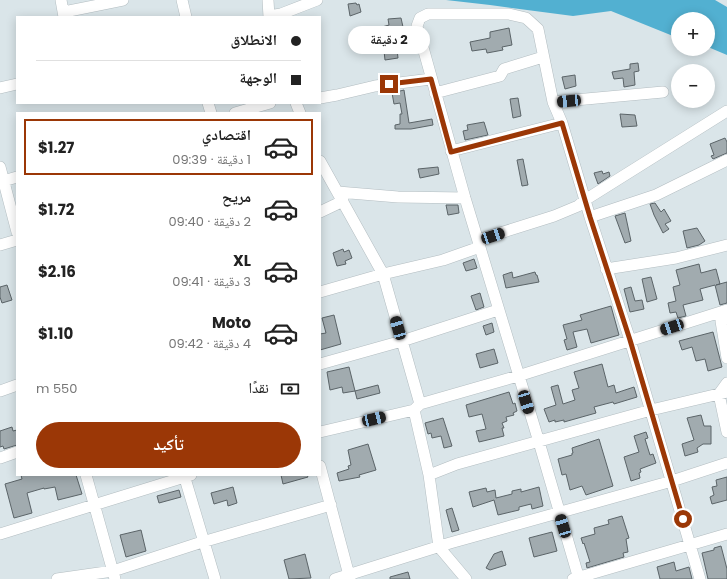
<!DOCTYPE html>
<html lang="ar">
<meta charset="utf-8">
<style>
:root{--surface:#fff;--page:#f2f2f2;--text:#222;--muted:#767676;--line:#e0e0e0;--accent:#9b3706}
body{margin:0;font-family:Poppins,"Noto Naskh Arabic",sans-serif;background:var(--page);color:var(--text);direction:rtl;height:100vh;display:flex;flex-direction:column;font-size:15px;white-space:nowrap}
*{box-sizing:border-box;margin:0}
p{font-size:13px;color:var(--muted)}
.icon{flex:none;width:22px;height:22px;fill:none;stroke:currentColor;stroke-width:2;stroke-linecap:round;stroke-linejoin:round}
.map{position:relative;flex:1;overflow:hidden;direction:ltr}
.side{position:absolute;left:16px;top:112px;width:305px;height:364px;display:flex;flex-direction:column;background:var(--surface);border-radius:0px;box-shadow:0 2px 10px #0003;direction:rtl}
.side>*{flex:none}
.guide{position:absolute;left:16px;top:16px;width:305px;height:88px;border-radius:0px;box-shadow:0 2px 10px #0003;direction:rtl;display:grid;align-content:center;height:88px;padding:0 20px;background:var(--surface)}
.controls{position:absolute;left:671px;top:12px;display:grid;gap:8px}
.controls a{display:grid;place-items:center;width:44px;height:44px;border-radius:50%;background:var(--surface);box-shadow:0 2px 10px #0003;font-size:20px}
.end{position:absolute;width:18px;height:18px;margin:-9px;border:5px solid #9b3706;background:#fff;box-shadow:0 0 0 2px #fff}
.from{border-radius:50%}
.bubble{position:absolute;height:28px;border-radius:14px;background:var(--surface);box-shadow:0 2px 10px #0003;font-size:13px;font-weight:700;line-height:28px;text-align:center;direction:rtl}
.car{position:absolute;width:12px;height:24px;margin:-12px -6px;border-radius:5px;box-shadow:0 0 3px 1px #0007;background:linear-gradient(#222 24%,#8ab4d8 0 40%,#222 0 76%,#8ab4d8 0 86%,#222 0)}
.guide b{display:flex;align-items:center;gap:14px;height:38px;font-size:15px}
.guide b+b{border-top:1px solid var(--line)}
.guide i{width:10px;height:10px;background:var(--text)}
ul{padding:7px 0 0;list-style:none}
li{display:flex;align-items:center;gap:12px;height:56px;margin:0 8px 6px;padding:0 12px;border:2px solid transparent;border-radius:0px}
li div{flex:1}
li b{display:block;font-size:15px}
li em{font-style:normal;font-weight:700}
li.active{border-color:var(--accent)}
li>.icon{width:36px;height:36px;stroke-width:1.5}
.pay{display:flex;align-items:center;gap:10px;height:44px;padding:0 20px;font-size:15px}
.pay p{margin-inline-start:auto}
.action{display:flex;gap:8px;margin-top:auto;padding:8px 20px}
.action a{flex:1;height:46px;border-radius:24px;background:var(--accent);color:#fff;font-size:16px;font-weight:700;line-height:46px;text-align:center}
.map>svg:first-child{display:block}
</style>
<div class="map">
<svg width="727" height="579" viewBox="0 0 727 579">
<rect width="100%" height="100%" fill="#dae5e9"/>
<path fill="#52b0d1" d="M446 0H715L727 7V55L708 47V19H678V38L611 11 573 16 490 5Z"/>
<path fill="#a1abaf" stroke="#5b6468" d="M356 3 357 5 359 4 361 12 350 16 348 4Z
M401 18 403 27 390 29 393 41H396L398 58 385 60 384 51 376 52 375 40 385 39 382 27 389 25 388 19Z
M509 28 512 45 502 47 503 50 487 53 486 49 472 51 470 42 490 38V32Z
M638 63 639 71 634 72 635 85 624 87 623 78 614 79 612 72 630 69V64Z
M575 75 576 86 565 89 562 77Z
M404 90 409 123 432 119 433 125 411 129H395V125L400 124V114H402L400 103 394 104 392 93Z
M518 98 521 116 513 118 510 99Z
M620 114 635 115 637 126 622 127Z
M484 122 488 135 465 140 463 131 468 130 467 125Z
M725 138 727 142V153L713 159 711 156 714 155 710 144Z
M523 159 528 185 522 186 517 160Z
M438 167 439 174 420 178 418 169Z
M602 171 603 174 609 172 610 176 598 184 594 173Z
M655 203 661 212 664 209 671 221 665 224 669 229 663 233 654 215 650 204Z
M446 205H458L459 213 448 215Z
M625 213 631 241 625 243 615 216Z
M697 228 705 241 699 245 687 248 683 231Z
M343 249 344 252 349 250 352 258 345 261 346 264 337 266 333 253Z
M474 259 477 268 466 271 463 263Z
M699 264 701 273 716 269 720 284 716 285 727 282V303L720 305 715 285 700 289 703 300 683 305 686 316 678 318 676 312 670 313 668 303 676 301 673 287 680 285 676 270Z
M512 272 513 278 535 272 536 275H537L539 282 506 288 503 275Z
M651 277 657 299 647 302 642 279Z
M7 285 12 300 2 303 0 297V287Z
M631 287 635 301 642 300 644 309 630 312 624 289Z
M480 293 484 307 476 310 471 296Z
M611 306 619 335 591 343 587 329 573 332 577 347 567 350 564 340 567 339 563 325 582 320 580 315Z
M334 315 341 344 320 350V334L326 333 322 318Z
M492 323 494 332 486 335 483 326Z
M713 332 722 367 708 371 705 359 696 361 692 347 682 350 679 341Z
M494 349 498 363 480 368 476 354Z
M602 364 608 387 614 385 616 393 634 387 637 397 614 404 613 402 594 407 596 413 564 422V420L555 422V420L549 422 544 409 556 405 551 387 558 385 563 404 575 400 572 390 579 388 574 372Z
M349 367 355 391 343 393 342 387 330 390 327 372Z
M378 385 380 393 357 399 355 391Z
M509 392 513 404 515 403 517 411 513 413 514 415 506 417 507 421 502 423 504 428H502L504 436 479 442 476 431 486 429 482 414 469 417 466 405Z
M701 415 704 426H711V444H703L697 448 698 452 685 456 682 444 694 440 687 418Z
M443 418 452 446 444 448 441 436 432 438 431 433 428 434 425 423Z
M12 427 13 431 17 430V445L4 449 3 446 0 447V431Z
M646 432 648 438 645 439 650 455 653 454 656 463 640 469 641 472 639 473 640 478 631 481 624 457 639 452 634 436Z
M599 439 613 486 586 495 582 486 570 490 566 474 562 475 558 459 572 455V453H573L572 448Z
M368 444 376 470 359 475 360 477 339 481 337 473 349 469 348 466 351 465 348 450Z
M21 475H76L82 494 58 500 55 487 44 489V488L27 493 32 513 14 518 5 484 22 479Z
M281 475H307L308 477 283 484Z
M727 477V500L712 504 710 497 714 495 712 487 717 486 716 480Z
M233 487 237 503 228 506 227 500 214 504 211 493Z
M539 487 543 506 532 509 531 504 519 507V510L498 515 494 500 473 507 469 492 486 488 487 492 495 490 496 498 512 494V491L521 489V492Z
M179 490 181 497 159 503 157 496Z
M452 508 459 530 452 532 446 510Z
M622 516 629 538 626 539 628 552 623 553 624 557 587 568 586 563 590 562 584 543 583 544 581 538 595 534 594 528 609 524 608 520Z
M141 530 146 551 126 557 120 535Z
M552 532 557 551 534 557 529 538Z
M721 546 727 569V579H708L702 553 714 550V548Z
M502 551 506 565 490 570 486 568 494 554Z
M305 554 311 578 289 579 284 560Z
M674 562 676 571 689 567 692 579H660L657 567Z
M408 572 410 579H390V577Z"/>
<g fill="none" stroke-linecap="round" stroke-linejoin="round">
<defs>
<path id="minor" d="M61 0 64 17
M182 0 186 17
M268 0 269 17
M64 12 123 0
M269 16 281 14 317 0
M0 88 17 84
M435 93 500 76 504 69 543 57
M320 98 337 95 375 86 431 79
M553 102 663 92
M208 103 211 113
M296 103 300 113
M235 113 270 103
M451 151 562 123
M320 161 383 274 420 404
M0 167 17 232
M0 182 17 177
M338 192 398 197 465 198
M320 212 343 201
M590 217 656 195 727 160
M478 240 554 216 578 206 585 200 727 111
M0 245 17 240
M606 269 676 258 727 245
M320 292 383 274 443 260 480 247
M727 319 721 321 727 358
M320 364 402 341 498 310
M727 383 719 394 727 432
M0 391 17 385
M414 410 429 475 439 547 466 579
M320 432 414 410 420 404 518 376 727 310
M0 458 17 452
M320 466 350 579
M86 475 115 579
M184 475 215 579
M429 475 457 464 651 410 727 392
M0 534 191 475
M57 579 113 571 199 543 331 505
M335 579 450 543 672 481 727 463
M573 579 727 534
M579 579 539 442 465 198 417 26 420 18 428 14H509L526 18 538 29 553 102 562 123 590 217 630 340 700 579"/>
</defs>
<use href="#minor" stroke="#b3bdc1" stroke-width="12"/>
<use href="#minor" stroke="#fff" stroke-width="11"/>
</g>
<g fill="none" stroke-linecap="round" stroke-linejoin="round">
<path stroke="#9b3706" stroke-width="5" d="M389 84 431 79 451 152 562 123 590 217 630 340 683 519"/>
</g>
</svg>
<div class="controls">
<a>+</a>
<a>−</a>
</div>
<i class="end from" style="left:683px;top:519px"></i>
<i class="end" style="left:389px;top:84px"></i>
<div class="bubble" style="left:348px;top:26px;width:82px">2 دقيقة</div>
<i class="car" style="left:569px;top:101px;rotate:265deg"></i>
<i class="car" style="left:493px;top:236px;rotate:72deg"></i>
<i class="car" style="left:672px;top:327px;rotate:252deg"></i>
<i class="car" style="left:398px;top:328px;rotate:344deg"></i>
<i class="car" style="left:526px;top:402px;rotate:163deg"></i>
<i class="car" style="left:374px;top:419px;rotate:77deg"></i>
<i class="car" style="left:563px;top:526px;rotate:343deg"></i>
<div class="guide">
<b><i class="from"></i>الانطلاق</b>
<b><i></i>الوجهة</b>
</div>
<section class="side">
<ul>
<li class="active"><svg class="icon" aria-label="car" viewBox="0 0 24 24"><path d="M5 17H2v-5l4-1 3-4h7l3 4 3 1v5h-3M9 17h6M6 11h13"/><circle cx="7" cy="17" r="2"/><circle cx="17" cy="17" r="2"/></svg><div><b>اقتصادي</b><p>1 دقيقة · 09:39</p></div><em>$1.27</em></li>
<li><svg class="icon" aria-label="car" viewBox="0 0 24 24"><path d="M5 17H2v-5l4-1 3-4h7l3 4 3 1v5h-3M9 17h6M6 11h13"/><circle cx="7" cy="17" r="2"/><circle cx="17" cy="17" r="2"/></svg><div><b>مريح</b><p>2 دقيقة · 09:40</p></div><em>$1.72</em></li>
<li><svg class="icon" aria-label="car" viewBox="0 0 24 24"><path d="M5 17H2v-5l4-1 3-4h7l3 4 3 1v5h-3M9 17h6M6 11h13"/><circle cx="7" cy="17" r="2"/><circle cx="17" cy="17" r="2"/></svg><div><b>XL</b><p>3 دقيقة · 09:41</p></div><em>$2.16</em></li>
<li><svg class="icon" aria-label="car" viewBox="0 0 24 24"><path d="M5 17H2v-5l4-1 3-4h7l3 4 3 1v5h-3M9 17h6M6 11h13"/><circle cx="7" cy="17" r="2"/><circle cx="17" cy="17" r="2"/></svg><div><b>Moto</b><p>4 دقيقة · 09:42</p></div><em>$1.10</em></li>
</ul>
<div class="pay"><svg class="icon" aria-label="cash" viewBox="0 0 24 24"><path d="M3 7h18v10H3z"/><circle cx="12" cy="12" r="2"/></svg>نقدًا<p>550 m</p></div>
<div class="action"><a>تأكيد</a></div>
</section>
</div>
